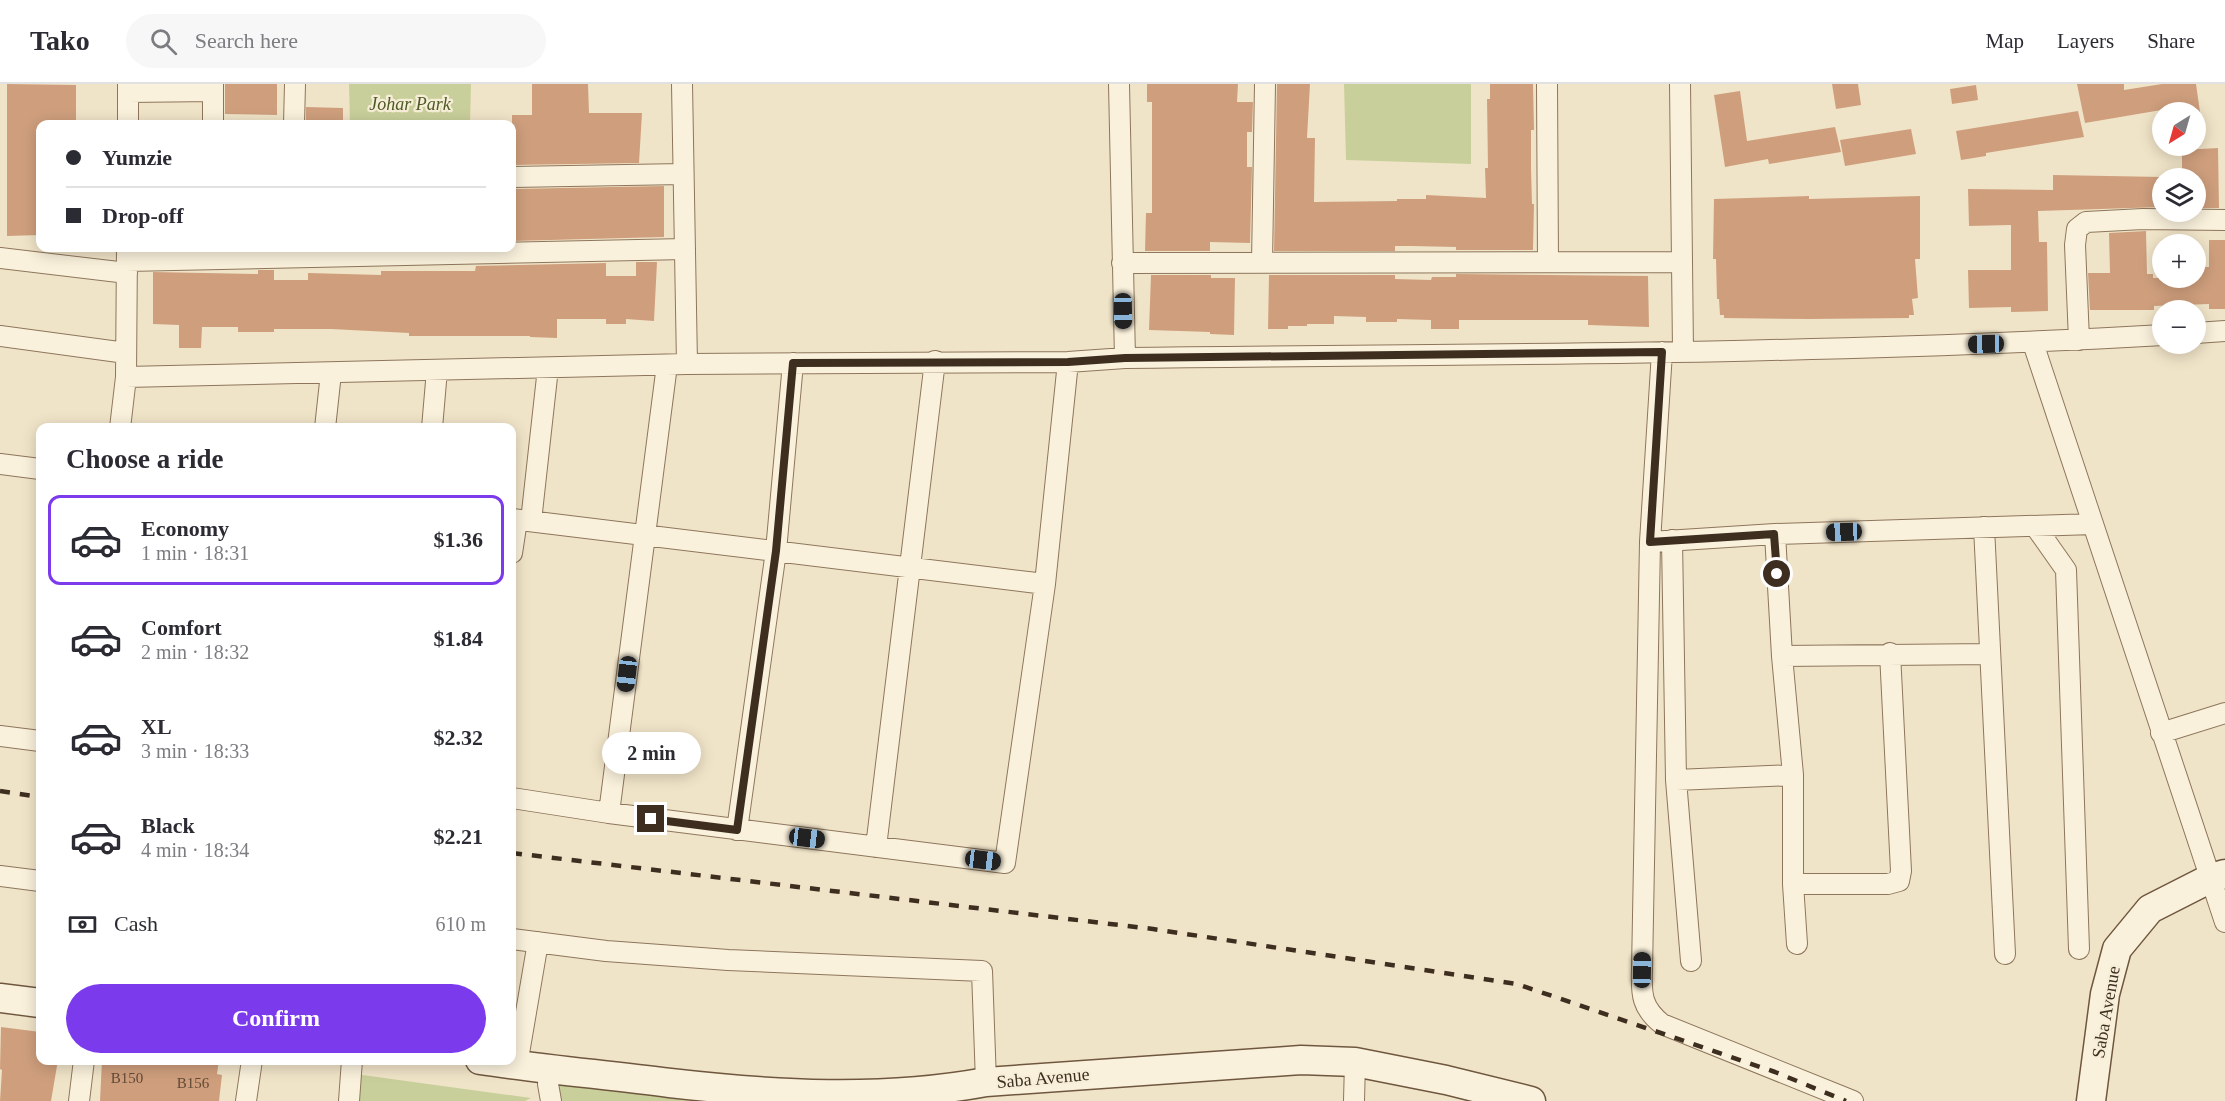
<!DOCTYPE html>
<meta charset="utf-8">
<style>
:root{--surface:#fff;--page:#f7f7f7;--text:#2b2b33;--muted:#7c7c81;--line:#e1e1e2;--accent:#7c3aed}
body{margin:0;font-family:Georgia,serif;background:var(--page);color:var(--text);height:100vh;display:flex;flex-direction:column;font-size:22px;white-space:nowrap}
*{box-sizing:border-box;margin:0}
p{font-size:20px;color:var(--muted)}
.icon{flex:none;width:33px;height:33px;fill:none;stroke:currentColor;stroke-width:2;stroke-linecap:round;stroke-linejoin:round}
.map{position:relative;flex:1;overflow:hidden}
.side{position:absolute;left:36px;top:339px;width:480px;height:642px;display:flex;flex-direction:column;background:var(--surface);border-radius:12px;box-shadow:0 3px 15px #0003}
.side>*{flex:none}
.hud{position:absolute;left:36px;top:36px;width:480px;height:132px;border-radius:12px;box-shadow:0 3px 15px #0003;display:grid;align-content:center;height:132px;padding:0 30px;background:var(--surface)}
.needle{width:39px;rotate:217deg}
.buttons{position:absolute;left:2152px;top:18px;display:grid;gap:12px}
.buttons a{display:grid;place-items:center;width:54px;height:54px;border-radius:50%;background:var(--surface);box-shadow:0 3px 15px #0003;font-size:30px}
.end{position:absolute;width:27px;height:27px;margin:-14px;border:8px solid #3d2e20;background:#fff;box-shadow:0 0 0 3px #fff}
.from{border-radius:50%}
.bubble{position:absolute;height:42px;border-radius:21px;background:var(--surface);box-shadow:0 3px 15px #0003;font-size:20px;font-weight:700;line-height:42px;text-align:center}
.car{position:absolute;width:18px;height:36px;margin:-18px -9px;border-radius:8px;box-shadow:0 0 4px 2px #0007;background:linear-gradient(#222 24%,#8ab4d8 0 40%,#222 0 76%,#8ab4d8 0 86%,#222 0)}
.hud b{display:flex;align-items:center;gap:21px;height:57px;font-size:22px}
.hud b+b{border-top:2px solid var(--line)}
.hud i{width:15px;height:15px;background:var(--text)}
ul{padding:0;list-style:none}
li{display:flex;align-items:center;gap:18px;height:90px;margin:0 12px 9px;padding:0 18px;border:3px solid transparent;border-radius:12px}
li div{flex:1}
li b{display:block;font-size:22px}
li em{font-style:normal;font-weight:700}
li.on{border-color:var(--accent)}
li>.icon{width:54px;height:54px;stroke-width:1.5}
h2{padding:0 30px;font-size:27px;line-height:72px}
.pay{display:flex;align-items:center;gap:15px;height:66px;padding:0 30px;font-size:22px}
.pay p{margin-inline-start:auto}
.cta{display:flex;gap:12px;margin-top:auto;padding:12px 30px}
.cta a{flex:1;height:69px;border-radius:36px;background:var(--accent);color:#fff;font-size:24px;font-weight:700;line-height:69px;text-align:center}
header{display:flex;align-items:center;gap:36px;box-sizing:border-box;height:84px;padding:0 30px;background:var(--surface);border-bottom:2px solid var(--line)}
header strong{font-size:28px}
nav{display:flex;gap:33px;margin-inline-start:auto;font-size:21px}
.search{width:420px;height:54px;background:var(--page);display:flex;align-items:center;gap:15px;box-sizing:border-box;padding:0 21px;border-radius:33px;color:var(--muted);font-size:22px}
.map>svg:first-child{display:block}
</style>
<header>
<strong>Tako</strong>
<div class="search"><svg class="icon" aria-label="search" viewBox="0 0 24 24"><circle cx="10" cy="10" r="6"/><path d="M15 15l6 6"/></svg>Search here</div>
<nav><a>Map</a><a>Layers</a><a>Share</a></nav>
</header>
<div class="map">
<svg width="2225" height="1017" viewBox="0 0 2225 1017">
<rect width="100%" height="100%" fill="#f0e4c8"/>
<path fill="#c9cf9b" d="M349 0H471L470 40H350Z
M1344 0H1471V80L1346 76Z
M549 985 951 1017H555Z
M355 990 531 1014 525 1017H353Z"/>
<path fill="#cf9f7d" d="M7 0 76 1V40H40V151L7 152Z
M225 0H277V31L225 30Z
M532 0H588L589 29H642L639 79 512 81V31H532Z
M1147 0H1238L1237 18H1253L1252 48H1247V83H1252L1250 159 1210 158V167H1145L1146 129H1152V18H1147Z
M1277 0H1310L1307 54H1315L1314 118 1397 117V115H1426V111L1486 114 1485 84H1488L1487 15H1490V0H1533L1534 46H1531V84L1532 120H1534L1533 166H1456V163L1411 162H1395V167H1274Z
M1832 0H1858L1861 21 1836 25Z
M2077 0H2124V6L2162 0H2196L2200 28H2174L2173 24 2085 39Z
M1976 1 1978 16 1952 20 1950 5Z
M1740 7 1747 57 1835 43 1841 68 1769 80 1768 75 1725 83 1714 11Z
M306 23 343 24V40H306Z
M2078 27 2084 53 1986 69V72L1961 76 1956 47Z
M1911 45 1916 70 1845 82 1840 56Z
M2218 64 2219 124H2196V94H2182V66Z
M2053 91 2163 93V123L2038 127 2039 158H2047L2048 227 2011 228V223L1969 224 1968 186H2011V141L1969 142 1968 105 2053 106Z
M664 102V153L512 157V105Z
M1809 112V115L1920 112V175H1915L1918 214 1912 215 1914 231H1909V234L1809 235 1724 234V231H1720L1719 215H1717L1716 175H1713L1714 115Z
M2146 147 2147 190H2153V194H2196V183H2209V156H2225V225H2209V220L2154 222V226H2090L2088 189H2110L2109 149Z
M636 178H657L654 237 626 235V240H606V235H557V254L530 253V252H409V249L331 245H274V248H238V243H202L201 264H179V241L153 240V188L258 190V186H274V196H308V189L381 191V187H475L476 182 606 179V192H636Z
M1456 190 1648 192 1649 243 1588 241V236H1459V245H1431V236L1397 235V238H1366V233L1334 232V240H1307V242H1288V245H1268L1269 191H1395V195L1431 196 1432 193H1456Z
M1151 191H1211V194H1235L1234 251 1210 250V248L1149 246Z
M1 943 40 948V976H58L51 1017H0L2 986 0 985Z
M102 976H219L217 990 222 991 219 1017H100Z"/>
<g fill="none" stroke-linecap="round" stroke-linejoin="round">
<defs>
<path id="street" d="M213 0V40
M682 0 687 280
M1119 0 1125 274
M1547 0 1548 178
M1680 0 1683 267
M128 8 213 7
M128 40V0
M294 40 295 0
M512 93 683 90
M0 174 127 189
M127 177 685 165
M1122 179 1680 178
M1262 179 1265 0
M2196 249 2225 247
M0 252 126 269
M2079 256 2075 161 2077 145 2086 138 2143 135 2225 136
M2033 259 2225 838
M1662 268 1650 458 1642 886C1641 911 1642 924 1662 940L1853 1017
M126 293 687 280 1068 278 1125 274C1471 270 1817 271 2163 251
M120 344 126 293 127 164
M325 344 331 289
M432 344 437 286
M0 380 40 385
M512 435 1045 500
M531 437 548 284
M2035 442 2066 486 2079 865
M1984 443 2005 870
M1775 450 1782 572 1793 691V800L1797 860
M1672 456 1676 696 1793 691
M1650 458 1775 450 2093 440
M512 469 517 436
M1782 572 1990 570
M2161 649 2225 629
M0 652 40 657
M1676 696 1691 877
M512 714 609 729 1005 779 1045 500 1068 278
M609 729 667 281
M737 746 776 467 793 279
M876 763 935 277
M0 792 40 797
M1793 800H1888L1899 797 1901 787 1890 569
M512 855 606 867 728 876 982 887 986 998
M517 981 538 858
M549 985 548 1000 551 1017
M79 1017 84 976
M246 1017 252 976
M349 1017 352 976
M1354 1017 1355 978"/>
<path id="secondary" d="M0 914 40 919
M480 976C543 985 607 991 670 999 774 1011 882 1017 986 998L1301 976 1355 978 1446 996 1531 1017
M2091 1017 2105 910 2117 865 2150 825 2211 794 2225 790"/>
</defs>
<use href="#street" stroke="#8d765c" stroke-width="22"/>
<use href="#secondary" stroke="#6f573f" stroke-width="31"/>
<use href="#street" stroke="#faf1dc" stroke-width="20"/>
<use href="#secondary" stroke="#faf1dc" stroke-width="28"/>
<path stroke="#3d2e20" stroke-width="4.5" stroke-dasharray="10 10" stroke-linecap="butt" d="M0 707 40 713
M512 769 1153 845 1517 900 1775 988 1846 1017"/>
</g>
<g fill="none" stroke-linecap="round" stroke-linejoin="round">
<path stroke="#3d2e20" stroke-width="8" d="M651 735 737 746 776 467 793 279 1068 278 1125 274 1662 268 1650 458 1774 450 1777 490"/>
</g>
<g text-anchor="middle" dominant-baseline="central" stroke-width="4.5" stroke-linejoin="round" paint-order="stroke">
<g font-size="15" fill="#624a37">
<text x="127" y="994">B150</text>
<text x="193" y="999">B156</text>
</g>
<g font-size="18" font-style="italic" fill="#4d5a26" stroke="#f7eed8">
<text x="410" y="20">Johar Park</text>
</g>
<g font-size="18" fill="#3d2e20" stroke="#f7eed8">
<text transform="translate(2106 928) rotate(-80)">Saba Avenue</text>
<text transform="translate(1043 994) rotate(-5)">Saba Avenue</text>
</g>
</g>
</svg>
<div class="buttons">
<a><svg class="needle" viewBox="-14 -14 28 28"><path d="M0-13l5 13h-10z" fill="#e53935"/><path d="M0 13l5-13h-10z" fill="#7c7c81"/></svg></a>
<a><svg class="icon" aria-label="layers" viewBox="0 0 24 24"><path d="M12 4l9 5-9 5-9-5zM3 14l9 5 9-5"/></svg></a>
<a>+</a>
<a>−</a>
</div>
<i class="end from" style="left:1777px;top:490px"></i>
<i class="end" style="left:651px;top:735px"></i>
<div class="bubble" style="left:602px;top:648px;width:99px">2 min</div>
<i class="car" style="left:1123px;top:227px;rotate:179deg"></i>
<i class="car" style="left:1986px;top:260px;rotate:269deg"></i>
<i class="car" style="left:1844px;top:448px;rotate:268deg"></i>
<i class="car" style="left:627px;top:590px;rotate:187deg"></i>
<i class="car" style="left:807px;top:754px;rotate:97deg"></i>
<i class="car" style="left:983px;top:776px;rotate:97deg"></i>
<i class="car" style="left:1642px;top:886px;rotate:1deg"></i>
<div class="hud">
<b><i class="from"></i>Yumzie</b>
<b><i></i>Drop-off</b>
</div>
<section class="side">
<h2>Choose a ride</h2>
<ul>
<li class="on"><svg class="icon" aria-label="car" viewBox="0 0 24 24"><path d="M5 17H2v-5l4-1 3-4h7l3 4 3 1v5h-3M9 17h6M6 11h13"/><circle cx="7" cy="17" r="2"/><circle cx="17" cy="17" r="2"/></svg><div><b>Economy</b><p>1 min · 18:31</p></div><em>$1.36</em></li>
<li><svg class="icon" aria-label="car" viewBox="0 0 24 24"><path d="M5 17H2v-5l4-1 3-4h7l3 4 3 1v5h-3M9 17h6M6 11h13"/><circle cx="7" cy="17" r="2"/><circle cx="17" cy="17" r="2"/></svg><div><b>Comfort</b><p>2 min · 18:32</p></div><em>$1.84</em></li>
<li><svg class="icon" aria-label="car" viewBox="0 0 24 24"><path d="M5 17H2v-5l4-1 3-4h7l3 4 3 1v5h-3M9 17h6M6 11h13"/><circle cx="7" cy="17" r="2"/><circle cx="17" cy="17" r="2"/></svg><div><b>XL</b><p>3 min · 18:33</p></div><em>$2.32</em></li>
<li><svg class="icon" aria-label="car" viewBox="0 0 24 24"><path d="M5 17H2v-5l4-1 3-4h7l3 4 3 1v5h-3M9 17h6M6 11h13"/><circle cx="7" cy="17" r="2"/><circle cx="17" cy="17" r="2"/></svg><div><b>Black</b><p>4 min · 18:34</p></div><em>$2.21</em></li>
</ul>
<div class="pay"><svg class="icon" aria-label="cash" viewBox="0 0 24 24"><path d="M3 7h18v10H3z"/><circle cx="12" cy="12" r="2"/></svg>Cash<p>610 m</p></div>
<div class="cta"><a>Confirm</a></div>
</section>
</div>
